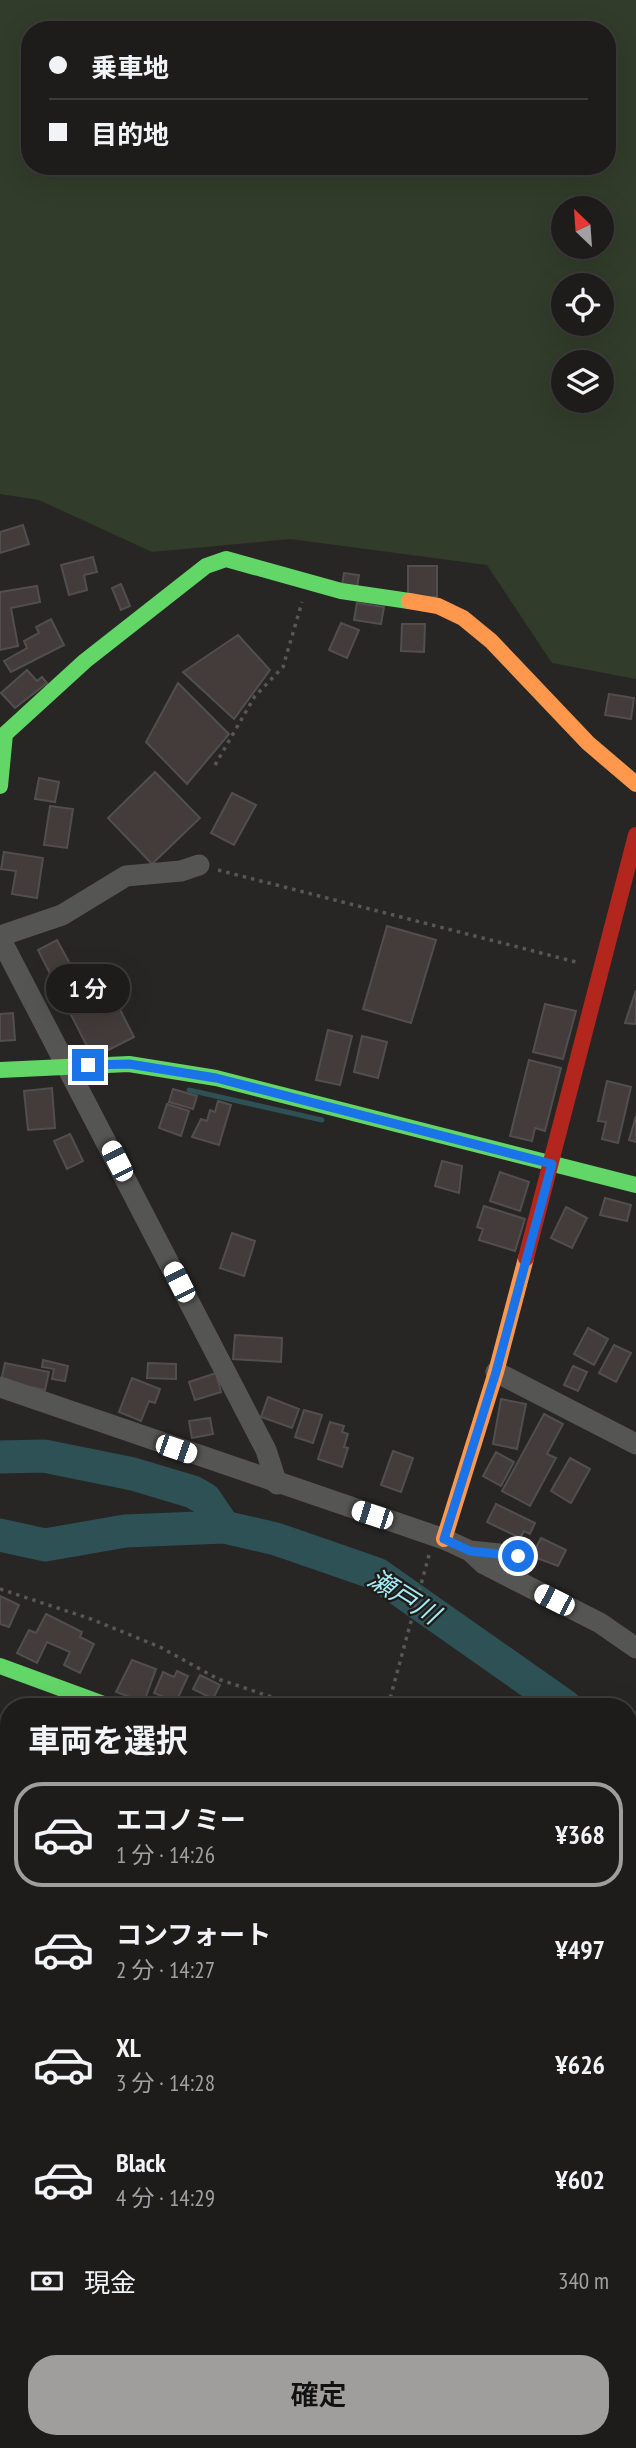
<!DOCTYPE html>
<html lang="ja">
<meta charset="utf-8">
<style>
:root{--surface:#1e1c1b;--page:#262524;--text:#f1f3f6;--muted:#a1a1a3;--line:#3c3a3a;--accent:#a09e9c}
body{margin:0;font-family:"PT Sans Narrow","Noto Sans JP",sans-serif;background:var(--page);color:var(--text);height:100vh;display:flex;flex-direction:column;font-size:26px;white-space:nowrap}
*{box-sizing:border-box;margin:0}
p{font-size:23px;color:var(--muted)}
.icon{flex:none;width:38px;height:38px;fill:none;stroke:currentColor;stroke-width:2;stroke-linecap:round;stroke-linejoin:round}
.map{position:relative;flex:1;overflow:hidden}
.details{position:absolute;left:0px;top:1698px;width:637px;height:751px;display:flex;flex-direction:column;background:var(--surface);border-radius:28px 28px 0 0;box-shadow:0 7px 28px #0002,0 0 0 2px var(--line)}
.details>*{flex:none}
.guide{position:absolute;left:21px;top:21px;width:595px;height:154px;border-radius:28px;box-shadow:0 7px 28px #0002,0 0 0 2px var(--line);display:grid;align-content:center;height:154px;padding:0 28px;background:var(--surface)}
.needle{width:46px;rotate:335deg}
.buttons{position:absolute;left:551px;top:196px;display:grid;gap:14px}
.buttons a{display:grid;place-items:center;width:63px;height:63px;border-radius:50%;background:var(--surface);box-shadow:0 7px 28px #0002,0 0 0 2px var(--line);font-size:35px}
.end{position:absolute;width:32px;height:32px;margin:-16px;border:9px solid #1a73e8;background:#fff;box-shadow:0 0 0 4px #fff}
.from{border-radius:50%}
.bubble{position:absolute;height:49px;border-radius:24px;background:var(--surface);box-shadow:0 7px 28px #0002,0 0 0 2px var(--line);font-size:23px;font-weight:600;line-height:49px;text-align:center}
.car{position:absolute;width:21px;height:42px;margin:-21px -10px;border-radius:9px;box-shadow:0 0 5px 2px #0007;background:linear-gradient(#fff 24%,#345 0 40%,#fff 0 76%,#345 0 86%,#fff 0)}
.guide b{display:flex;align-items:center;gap:24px;height:66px;font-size:26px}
.guide b+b{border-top:2px solid var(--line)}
.guide i{width:18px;height:18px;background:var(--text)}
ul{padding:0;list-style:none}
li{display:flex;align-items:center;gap:21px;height:105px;margin:0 14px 10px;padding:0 14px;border:4px solid transparent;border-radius:28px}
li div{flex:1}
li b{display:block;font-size:26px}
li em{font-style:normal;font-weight:600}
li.current{border-color:var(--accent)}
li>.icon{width:63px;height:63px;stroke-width:1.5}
h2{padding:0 28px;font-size:32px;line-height:84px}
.pay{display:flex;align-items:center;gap:18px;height:77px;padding:0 28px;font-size:26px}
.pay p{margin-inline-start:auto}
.primary-button{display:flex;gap:14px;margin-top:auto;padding:14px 28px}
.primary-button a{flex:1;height:80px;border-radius:28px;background:var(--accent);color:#111;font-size:28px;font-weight:600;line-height:80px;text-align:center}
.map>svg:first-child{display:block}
</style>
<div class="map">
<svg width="636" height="2448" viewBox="0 0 636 2448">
<rect width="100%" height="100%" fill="#282624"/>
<path fill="#313c2a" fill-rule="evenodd" d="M0 0H636V679L552 663 487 565 290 539 152 552 39 500 0 494ZM30 30H607V166H30ZM564 208H602V247H564ZM564 285H602V324H564ZM564 362H602V401H564Z"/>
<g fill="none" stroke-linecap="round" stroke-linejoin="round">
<path stroke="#2d5155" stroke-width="5" d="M189 1090 322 1120
M0 1937 9 1953"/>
<path stroke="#2d5155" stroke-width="33" d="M0 1457 44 1456 133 1474 193 1492 205 1499 224 1527
M0 1535 45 1545 125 1531 224 1527 276 1539 377 1574 565 1706
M628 1759 636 1766"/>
</g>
<path fill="#433c3a" stroke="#514f4e" stroke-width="2" d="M23 525 29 544 0 553V532Z
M93 557 97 572 84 575 87 590 69 595 61 565Z
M408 566H437V597H408Z
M344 573 359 575 357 587 342 585Z
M121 584 130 606 121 610 112 588Z
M37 586 40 602 11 608 18 646 0 650V592Z
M357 603 384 607 381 624 354 620Z
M51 619 64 645 11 672 4 661 27 648 24 641 39 633 36 627Z
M341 623 359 630 347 658 329 650Z
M402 624H425L424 652 401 651Z
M238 635 270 670 234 719 183 672Z
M27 670 37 681 42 677 47 683 15 708 1 693Z
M178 683 229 734 187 784 146 742Z
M609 694 634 698 631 719 605 715Z
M155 772 200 818 152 864 108 818Z
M39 778 59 782 55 802 35 799Z
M232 793 256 805 234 845 211 833Z
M50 806 73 809 67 848 44 845Z
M4 852 43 858 37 898 12 894 16 871 1 869Z
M387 926 436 940 411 1023 363 1009Z
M57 940 76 975 97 964 134 1037 93 1058 38 950Z
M636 990V1024L625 1023Z
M545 1004 576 1011 563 1059 533 1052Z
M13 1013 15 1040 0 1041V1014Z
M328 1030 352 1036 340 1085 316 1080Z
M362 1036 387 1042 378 1078 354 1072Z
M529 1060 561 1068 545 1131 535 1128 532 1141 510 1136Z
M607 1081 631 1087 618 1143 602 1139 606 1122 598 1121Z
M52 1088 55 1128 28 1130 24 1091Z
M173 1089 197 1096 193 1109 169 1102Z
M218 1101 231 1105 219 1145 192 1137 201 1119 207 1121 210 1110 215 1112Z
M167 1104 189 1111 181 1136 159 1128Z
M636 1116V1142L629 1140Z
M70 1134 83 1161 67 1169 54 1141Z
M442 1161 462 1166 459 1193 435 1186Z
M500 1172 529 1182 520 1211 490 1201Z
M605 1198 631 1205 627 1221 600 1215Z
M484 1206 525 1219 515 1251 479 1240 483 1229 477 1227Z
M566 1207 587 1218 572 1248 551 1238Z
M232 1233 255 1241 244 1276 220 1268Z
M588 1328 608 1339 594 1365 574 1354Z
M235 1335 282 1338 281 1362 233 1359Z
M614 1345 631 1353 616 1382 599 1373Z
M43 1360 68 1366 65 1381 52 1379 54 1369 42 1367Z
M5 1363 49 1372 45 1390 1 1381Z
M148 1363 176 1364V1379L147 1378Z
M573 1366 587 1372 578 1391 564 1385Z
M216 1373 221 1392 195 1400 189 1382Z
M132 1378 160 1389 155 1403 149 1401 141 1421 119 1412Z
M268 1397 299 1409 292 1428 261 1417Z
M501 1399 526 1404 517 1449 493 1444Z
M304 1410 322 1415 313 1443 295 1437Z
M544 1414 563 1424 547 1454 556 1458 530 1506 502 1491Z
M210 1418 213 1434 192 1438 189 1421Z
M330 1422 344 1426 342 1432 348 1434 344 1447 348 1448 342 1467 318 1459Z
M393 1451 413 1458 401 1492 381 1485Z
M496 1452 514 1462 501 1486 483 1476Z
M570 1458 590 1469 571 1503 551 1491Z
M496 1504 535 1523 530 1534 524 1531 520 1538 487 1522Z
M541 1538 566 1550 558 1566 526 1554 530 1545 536 1548Z
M0 1596 19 1605 9 1627 0 1624Z
M46 1614 82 1632 80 1637 94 1644 80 1673 64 1665 70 1652 47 1642 37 1663 17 1653 29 1630 36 1633Z
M132 1660 156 1669 144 1702 116 1692Z
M177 1671 188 1676 176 1702 154 1693 163 1672 174 1677Z
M200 1675 220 1685 213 1699 193 1689Z
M636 1997V2013L634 2014 628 2002Z
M636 2098V2152L635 2154 628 2147V2105Z
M636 2198V2214L628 2217V2202Z
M636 2344V2370L628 2374V2348Z
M336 2440H342L347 2448H326Z
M347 2440H371L376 2448H353Z
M562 2440H578L566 2446Z"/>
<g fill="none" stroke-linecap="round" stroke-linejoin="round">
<path stroke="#585757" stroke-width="3.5" stroke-dasharray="3.5 5" stroke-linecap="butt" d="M215 765 255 696 283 667 302 602
M218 870 580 963
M0 1589 91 1619 160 1647 218 1679 298 1706
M388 1706 429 1555
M628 1954 636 1965"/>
<path stroke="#555554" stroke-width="21" d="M0 936 62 915 126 876 181 871 199 865
M0 938 266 1450 277 1484
M496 1372 636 1444
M0 1387 444 1539 470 1551 518 1556
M470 1551 484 1564 600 1623 636 1648
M0 1914 9 1930
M628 2296 636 2307
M628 2337 636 2333
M282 2440 287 2448
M517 2440 522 2448
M422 2448 438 2440"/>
<path stroke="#63d668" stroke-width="16" d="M0 786 5 734 85 661 206 566 226 559 341 591 409 601
M0 1070 129 1064 216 1078 636 1185
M0 1666 109 1706
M628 2164 636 2173"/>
<path stroke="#ff974d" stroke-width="16" d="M409 601 438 606 463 618 491 641 588 743 636 784
M444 1539 496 1372 526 1258"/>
<path stroke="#b3261e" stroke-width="16" d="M526 1258 636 835"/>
</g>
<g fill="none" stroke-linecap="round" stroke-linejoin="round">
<path stroke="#1a73e8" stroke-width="9" d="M88 1065 129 1064 216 1078 552 1164 496 1372 444 1539 470 1551 518 1556"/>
</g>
<g text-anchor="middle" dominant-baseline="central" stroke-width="5" stroke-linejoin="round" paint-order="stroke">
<g font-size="26" font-style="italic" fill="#a1ecf5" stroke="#201b19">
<text transform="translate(404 1596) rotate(32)">瀬戸川</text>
</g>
</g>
</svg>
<div class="buttons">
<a><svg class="needle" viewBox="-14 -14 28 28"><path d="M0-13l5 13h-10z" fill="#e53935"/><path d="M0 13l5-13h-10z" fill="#a1a1a3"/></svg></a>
<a><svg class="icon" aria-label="locate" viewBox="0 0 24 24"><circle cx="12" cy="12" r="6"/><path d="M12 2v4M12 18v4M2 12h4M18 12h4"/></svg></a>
<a><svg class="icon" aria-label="layers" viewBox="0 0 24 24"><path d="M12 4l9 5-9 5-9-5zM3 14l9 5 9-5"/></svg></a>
</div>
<i class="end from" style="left:518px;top:1556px"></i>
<i class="end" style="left:88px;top:1065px"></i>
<div class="bubble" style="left:46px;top:964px;width:84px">1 分</div>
<i class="car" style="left:117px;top:1161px;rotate:333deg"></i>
<i class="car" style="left:179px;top:1282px;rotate:333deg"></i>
<i class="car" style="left:176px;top:1449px;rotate:109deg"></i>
<i class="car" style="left:372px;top:1515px;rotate:288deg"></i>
<i class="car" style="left:554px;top:1600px;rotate:297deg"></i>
<div class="guide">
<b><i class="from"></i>乗車地</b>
<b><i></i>目的地</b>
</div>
<section class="details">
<h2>車両を選択</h2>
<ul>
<li class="current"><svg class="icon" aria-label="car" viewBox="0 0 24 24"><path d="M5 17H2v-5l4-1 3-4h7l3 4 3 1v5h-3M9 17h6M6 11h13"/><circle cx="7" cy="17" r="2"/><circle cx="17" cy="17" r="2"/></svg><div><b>エコノミー</b><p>1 分 · 14:26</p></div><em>¥368</em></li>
<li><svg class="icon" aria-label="car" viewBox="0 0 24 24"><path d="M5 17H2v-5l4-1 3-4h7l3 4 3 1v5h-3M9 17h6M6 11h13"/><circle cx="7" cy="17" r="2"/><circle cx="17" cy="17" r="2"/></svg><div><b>コンフォート</b><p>2 分 · 14:27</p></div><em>¥497</em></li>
<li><svg class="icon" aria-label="car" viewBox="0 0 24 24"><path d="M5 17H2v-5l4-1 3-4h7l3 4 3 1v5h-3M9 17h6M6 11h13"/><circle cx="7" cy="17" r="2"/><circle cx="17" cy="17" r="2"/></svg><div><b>XL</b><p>3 分 · 14:28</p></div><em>¥626</em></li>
<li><svg class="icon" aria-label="car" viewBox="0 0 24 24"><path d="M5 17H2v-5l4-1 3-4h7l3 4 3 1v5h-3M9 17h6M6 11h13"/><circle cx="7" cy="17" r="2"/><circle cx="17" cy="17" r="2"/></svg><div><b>Black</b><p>4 分 · 14:29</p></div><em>¥602</em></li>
</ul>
<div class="pay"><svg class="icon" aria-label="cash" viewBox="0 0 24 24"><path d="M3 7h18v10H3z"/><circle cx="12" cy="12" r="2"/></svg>現金<p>340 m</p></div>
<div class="primary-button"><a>確定</a></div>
</section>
</div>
